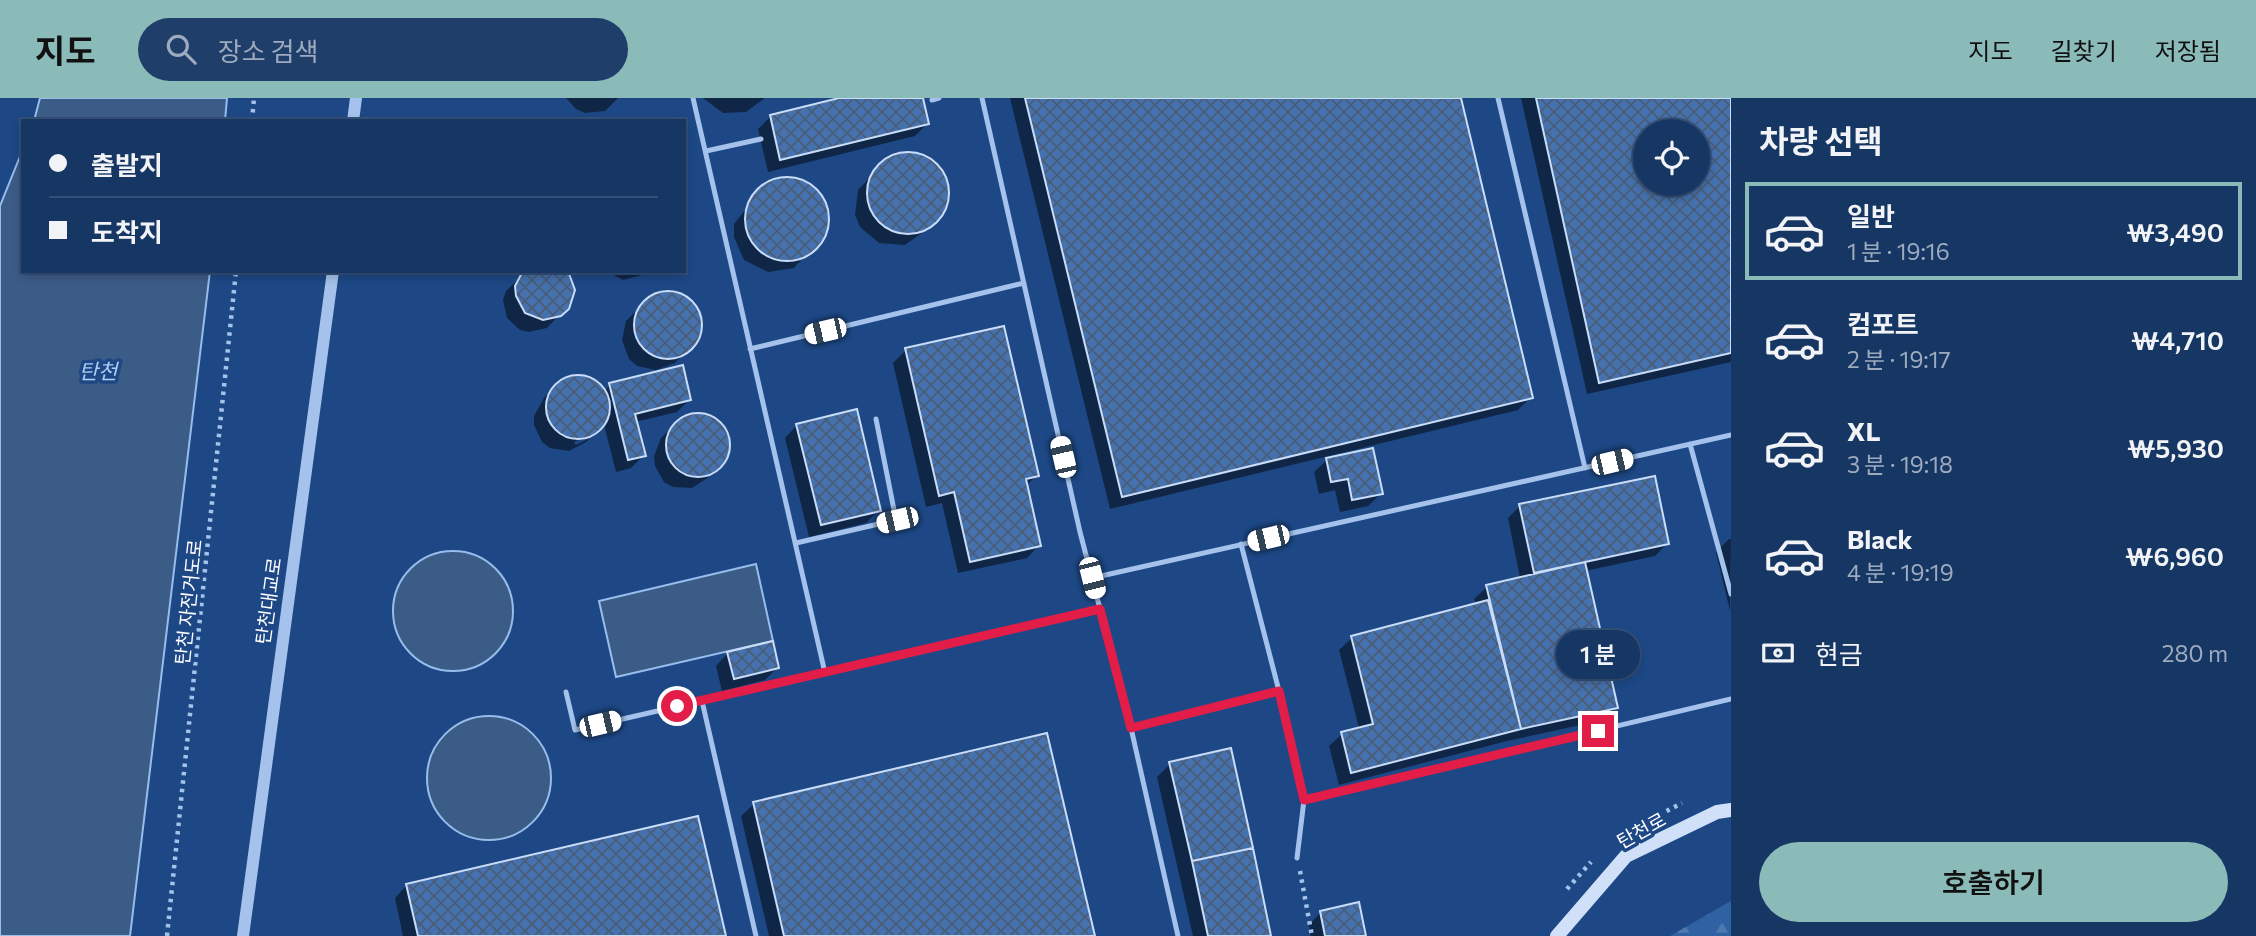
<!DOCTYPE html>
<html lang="ko">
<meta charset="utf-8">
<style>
:root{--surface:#163664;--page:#1f3e6a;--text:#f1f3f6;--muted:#9eabbf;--line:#355078;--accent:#8bbbb9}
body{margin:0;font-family:Commissioner,"Noto Sans KR",sans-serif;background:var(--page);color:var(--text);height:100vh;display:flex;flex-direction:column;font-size:26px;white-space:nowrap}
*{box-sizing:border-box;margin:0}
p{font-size:23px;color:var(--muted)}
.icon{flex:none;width:38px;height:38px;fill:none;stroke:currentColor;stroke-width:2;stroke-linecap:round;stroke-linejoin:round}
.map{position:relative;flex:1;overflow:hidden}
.details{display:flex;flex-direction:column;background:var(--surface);width:525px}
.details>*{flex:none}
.top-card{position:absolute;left:21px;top:21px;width:665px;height:154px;border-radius:0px;box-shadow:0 4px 10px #0003,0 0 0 2px var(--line);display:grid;align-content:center;height:154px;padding:0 28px;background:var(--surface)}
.tools{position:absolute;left:1633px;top:21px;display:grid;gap:14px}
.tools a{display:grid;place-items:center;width:77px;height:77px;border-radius:50%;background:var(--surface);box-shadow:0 4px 10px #0003,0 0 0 2px var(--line);font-size:35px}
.end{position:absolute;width:32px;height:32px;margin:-16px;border:9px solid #e11d48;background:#fff;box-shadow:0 0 0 4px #fff}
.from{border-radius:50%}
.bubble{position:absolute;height:49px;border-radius:24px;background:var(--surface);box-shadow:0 4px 10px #0003,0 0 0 2px var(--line);font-size:23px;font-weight:600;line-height:49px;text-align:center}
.car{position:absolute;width:21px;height:42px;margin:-21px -10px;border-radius:9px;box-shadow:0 0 5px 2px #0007;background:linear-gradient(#fff 24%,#345 0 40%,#fff 0 76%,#345 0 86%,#fff 0)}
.top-card b{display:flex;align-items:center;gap:24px;height:66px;font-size:26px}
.top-card b+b{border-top:2px solid var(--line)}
.top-card i{width:18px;height:18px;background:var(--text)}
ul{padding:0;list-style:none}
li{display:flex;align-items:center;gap:21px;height:98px;margin:0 14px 10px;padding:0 14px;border:4px solid transparent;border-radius:0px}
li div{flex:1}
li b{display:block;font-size:26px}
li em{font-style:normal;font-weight:600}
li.selected{border-color:var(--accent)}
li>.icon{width:63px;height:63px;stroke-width:1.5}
h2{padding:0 28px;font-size:32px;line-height:84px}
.pay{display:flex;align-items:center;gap:18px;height:77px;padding:0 28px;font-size:26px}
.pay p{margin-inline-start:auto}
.cta{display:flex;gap:14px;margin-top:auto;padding:14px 28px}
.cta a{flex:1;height:80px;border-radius:42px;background:var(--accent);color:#111;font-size:28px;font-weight:600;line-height:80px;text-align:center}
header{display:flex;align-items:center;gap:42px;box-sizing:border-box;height:98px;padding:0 35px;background:var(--accent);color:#111}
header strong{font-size:33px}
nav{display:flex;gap:38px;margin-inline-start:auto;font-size:24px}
.search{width:490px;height:63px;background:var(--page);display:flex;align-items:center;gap:18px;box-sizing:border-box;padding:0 24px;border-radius:38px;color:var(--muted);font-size:26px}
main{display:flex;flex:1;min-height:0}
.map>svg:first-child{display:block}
</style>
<header>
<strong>지도</strong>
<div class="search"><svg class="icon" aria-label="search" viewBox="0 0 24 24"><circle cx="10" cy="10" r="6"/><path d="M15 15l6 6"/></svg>장소 검색</div>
<nav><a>지도</a><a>길찾기</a><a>저장됨</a></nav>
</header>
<main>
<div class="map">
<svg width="1731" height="838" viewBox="0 0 1731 838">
<defs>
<pattern id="forest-firs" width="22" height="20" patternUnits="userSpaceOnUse" patternTransform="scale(1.75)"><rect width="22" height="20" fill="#3061a3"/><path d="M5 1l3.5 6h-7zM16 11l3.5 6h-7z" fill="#4f79b1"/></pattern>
<pattern id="building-cross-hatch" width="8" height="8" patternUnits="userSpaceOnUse" patternTransform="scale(1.75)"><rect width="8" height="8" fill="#4571ae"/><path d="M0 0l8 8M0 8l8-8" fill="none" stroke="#495d78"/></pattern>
</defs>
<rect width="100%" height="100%" fill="#1d4885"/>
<path fill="url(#forest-firs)" d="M1731 803V838H1670Z"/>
<path fill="#3c5c88" stroke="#97bdec" stroke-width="2" d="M40 0H227L225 23H34Z
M23 51V173H210L130 838H0V108Z
M393 513a60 60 0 1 1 120 0a60 60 0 1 1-120 0Z
M756 466 773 543 616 579 599 503Z
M427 680a62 62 0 1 1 124 0a62 62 0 1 1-124 0Z"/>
<path fill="#0007" fill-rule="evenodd" d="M566 0H618L605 13 585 15 576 11Z
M703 0H765L746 14 723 15Z
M847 0H921L928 25 915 38 768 74 758 31 770 19Z
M1010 0H1459L1531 299 1518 312 1110 411Z
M1521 0H1731V264L1587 296ZM1645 33H1698V86H1645Z
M903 55 929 60 946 81 948 94 946 107 926 132 905 147 879 145 860 129 855 117 858 92 890 59Z
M787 81 812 89 821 98 828 124 824 136 794 170 768 174 744 162 734 139V126L762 90Z
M527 173H564L572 183V201L560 216 547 230 529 234 520 232 507 220 503 202 506 193Z
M606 173H647L642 177 623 182Z
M669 195 689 202 699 222 695 243 675 265 656 272 637 268 629 261 622 242 626 223 648 201Z
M906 252 1037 377 1026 388 1039 447 1027 460 958 475 942 405 926 409 893 265Z
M577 279 597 285 604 293 610 287 689 302 677 314 635 324 644 357 631 370 616 374 603 323 593 337V334L574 344 576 347 592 339 586 344 569 353 550 350 542 344 534 327V318L544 300 557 287Z
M692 317H703L720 327 728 346 722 365 709 379 692 390 673 389 664 384 655 368 654 358 661 340 674 327Z
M797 327 879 412 866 425 809 439 785 340Z
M1327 362 1381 396 1368 408 1340 414 1335 392 1319 396 1314 374Z
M1520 408 1667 446 1655 458 1585 473 1616 610 1604 622 1507 643 1339 687 1329 648 1342 636 1359 630 1339 552 1352 540 1476 507 1474 501 1487 489 1520 480 1508 420Z
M1729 441H1731L1730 513 1716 454Z
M728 555 777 570 765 582 722 593 716 568Z
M1046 637 1093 838H769L741 718 754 706Z
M1229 652 1269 838H1193L1157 679 1170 666Z
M696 720 724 838H403L395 800 407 787Z
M1358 806 1364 838H1311L1309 827 1321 814Z"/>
<path fill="url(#building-cross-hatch)" stroke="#c9ddf8" stroke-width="2" fill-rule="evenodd" d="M839 0H923L929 26 780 62 770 17Z
M1025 0H1461L1533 300 1122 399Z
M1536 0H1731V255L1599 285ZM1645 33H1698V86H1645Z
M867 95a41 41 0 1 1 82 0a41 41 0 1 1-82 0Z
M745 121a42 42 0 1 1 84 0a42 42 0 1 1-84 0Z
M523 173H568L575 192 569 211 561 218 543 222 525 215 516 198 515 188Z
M634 227a34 34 0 1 1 68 0a34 34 0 1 1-68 0Z
M1004 228 1039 378 1026 381 1041 448 970 464 954 394 939 398 905 250Z
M683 267 691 302 635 316 646 358 628 362 609 285Z
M546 309a32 32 0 1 1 64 0a32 32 0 1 1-64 0Z
M857 311 881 413 821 427 796 326Z
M666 347a32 32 0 1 1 64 0a32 32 0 1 1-64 0Z
M1373 350 1383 396 1352 402 1348 381 1331 384 1326 360Z
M1655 378 1669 446 1534 475 1519 406Z
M1585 464 1618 610 1521 631 1486 487Z
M1488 502 1521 631 1351 675 1341 634 1373 626 1351 538Z
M773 543 779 570 734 581 727 554Z
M1047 635 1095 838H784L753 704Z
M1231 650 1253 750 1192 763 1169 664Z
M698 718 726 838H418L406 786Z
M1253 750 1271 838H1208L1192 763Z
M1359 804 1366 838H1325L1320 813Z"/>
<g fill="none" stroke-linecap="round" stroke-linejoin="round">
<path stroke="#a4c2eb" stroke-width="4.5" stroke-dasharray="3.5 5" stroke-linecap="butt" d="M252 23 254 0
M1659 717 1682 705
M1300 773 1312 838
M1567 791 1591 764
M167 838 236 173"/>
<path stroke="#a4c2eb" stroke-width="5" d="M693 0 825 575
M982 0 1080 434 1131 630 1178 838
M1498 0 1585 370
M932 2 939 0
M706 53 761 41
M750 251 1024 185
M1690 346 1731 496
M796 445 896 422 876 321
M1241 446 1279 593
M1092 480 1731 337
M566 594 575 632 1100 511
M702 603 756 838
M1131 630 1279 593 1304 702 1731 601
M1297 760 1304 702"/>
<path stroke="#a4c2eb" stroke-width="12" d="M353 23 356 0
M243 838 333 173"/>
<path stroke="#d0e0f8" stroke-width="14" d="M1557 838 1626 758 1717 714 1731 712"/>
</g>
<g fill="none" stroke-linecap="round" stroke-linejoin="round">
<path stroke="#e11d48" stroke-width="9" d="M677 608 1100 511 1131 630 1279 593 1304 702 1598 633"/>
</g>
<g text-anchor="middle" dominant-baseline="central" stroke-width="7" stroke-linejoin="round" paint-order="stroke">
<g font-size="19" fill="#fff" stroke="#1d4885">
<text transform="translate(268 503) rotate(-82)">탄천대교로</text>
<text transform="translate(188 504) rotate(-84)">탄천 자전거도로</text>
<text transform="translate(1641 732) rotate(-29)">탄천로</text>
</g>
<g font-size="21" font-style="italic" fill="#afccf2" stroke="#1d4885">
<text x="98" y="272">탄천</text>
</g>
</g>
</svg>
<div class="tools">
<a><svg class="icon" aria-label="locate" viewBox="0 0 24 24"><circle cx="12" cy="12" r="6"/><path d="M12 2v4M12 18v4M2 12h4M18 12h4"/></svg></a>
</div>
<i class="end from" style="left:677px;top:608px"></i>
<i class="end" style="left:1598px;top:633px"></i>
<div class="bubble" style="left:1556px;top:532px;width:84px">1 분</div>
<i class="car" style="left:825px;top:233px;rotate:257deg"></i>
<i class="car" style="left:1063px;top:359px;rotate:347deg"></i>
<i class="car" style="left:1612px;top:364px;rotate:77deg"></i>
<i class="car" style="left:897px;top:422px;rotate:257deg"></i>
<i class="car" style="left:1268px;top:440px;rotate:257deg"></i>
<i class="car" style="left:1092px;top:480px;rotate:166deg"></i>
<i class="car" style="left:600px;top:626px;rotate:77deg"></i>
<div class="top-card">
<b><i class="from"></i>출발지</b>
<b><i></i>도착지</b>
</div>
</div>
<section class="details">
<h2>차량 선택</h2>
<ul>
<li class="selected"><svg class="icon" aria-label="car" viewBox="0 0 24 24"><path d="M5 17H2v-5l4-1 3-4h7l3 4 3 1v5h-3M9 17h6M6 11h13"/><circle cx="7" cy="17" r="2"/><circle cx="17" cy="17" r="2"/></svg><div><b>일반</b><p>1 분 · 19:16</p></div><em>₩3,490</em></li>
<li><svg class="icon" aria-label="car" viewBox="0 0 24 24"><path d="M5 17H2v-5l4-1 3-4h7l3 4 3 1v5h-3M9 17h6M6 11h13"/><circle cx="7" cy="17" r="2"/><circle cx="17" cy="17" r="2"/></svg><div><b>컴포트</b><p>2 분 · 19:17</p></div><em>₩4,710</em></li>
<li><svg class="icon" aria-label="car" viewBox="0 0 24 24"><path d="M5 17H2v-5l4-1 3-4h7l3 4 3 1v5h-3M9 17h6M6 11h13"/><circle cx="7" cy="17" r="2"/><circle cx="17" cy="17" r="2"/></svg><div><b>XL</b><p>3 분 · 19:18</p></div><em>₩5,930</em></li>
<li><svg class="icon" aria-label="car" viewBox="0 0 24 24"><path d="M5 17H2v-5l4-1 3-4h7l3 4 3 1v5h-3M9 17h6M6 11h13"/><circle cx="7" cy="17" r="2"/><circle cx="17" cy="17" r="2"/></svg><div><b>Black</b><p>4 분 · 19:19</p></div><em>₩6,960</em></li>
</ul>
<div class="pay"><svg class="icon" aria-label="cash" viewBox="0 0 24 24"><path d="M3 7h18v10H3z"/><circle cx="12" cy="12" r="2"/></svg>현금<p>280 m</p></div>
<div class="cta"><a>호출하기</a></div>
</section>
</main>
